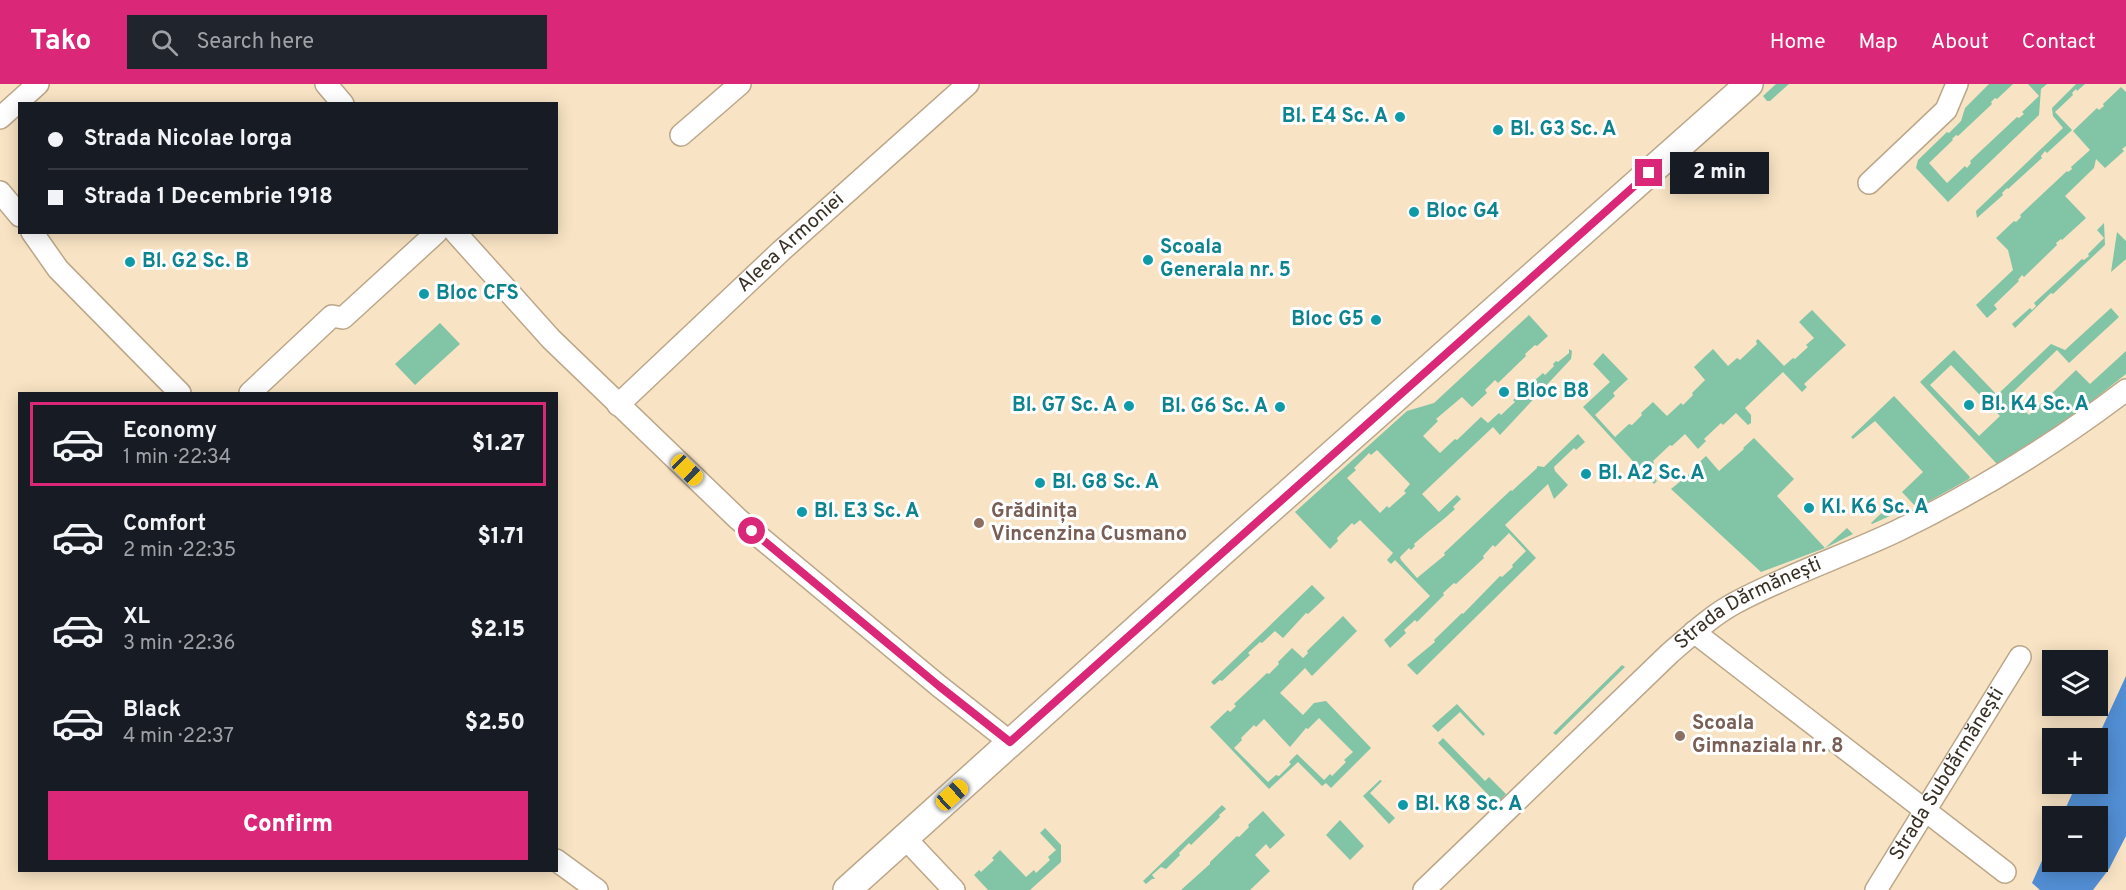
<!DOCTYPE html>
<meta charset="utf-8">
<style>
:root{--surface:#171b24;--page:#20242c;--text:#f1f3f6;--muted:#9ea1a6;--line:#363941;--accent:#db2777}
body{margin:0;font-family:Overpass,sans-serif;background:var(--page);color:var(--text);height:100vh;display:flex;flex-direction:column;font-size:22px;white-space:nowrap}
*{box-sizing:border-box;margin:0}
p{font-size:20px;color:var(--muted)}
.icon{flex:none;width:33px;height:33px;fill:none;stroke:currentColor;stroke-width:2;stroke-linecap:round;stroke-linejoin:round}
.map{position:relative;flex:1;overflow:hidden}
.sheet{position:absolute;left:18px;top:308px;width:540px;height:480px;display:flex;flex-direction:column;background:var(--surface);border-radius:0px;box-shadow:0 3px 15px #0003}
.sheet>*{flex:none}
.banner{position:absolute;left:18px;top:18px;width:540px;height:132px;border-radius:0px;box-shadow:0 3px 15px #0003;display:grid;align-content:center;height:132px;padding:0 30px;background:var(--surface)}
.tools{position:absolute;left:2042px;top:566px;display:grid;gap:12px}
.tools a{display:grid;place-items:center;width:66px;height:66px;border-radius:0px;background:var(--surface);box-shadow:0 3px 15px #0003;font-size:30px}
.end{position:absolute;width:27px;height:27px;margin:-14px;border:8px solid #db2777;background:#fff;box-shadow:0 0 0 3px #fff}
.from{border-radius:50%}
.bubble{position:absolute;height:42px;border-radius:0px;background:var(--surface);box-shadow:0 3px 15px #0003;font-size:20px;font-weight:800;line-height:42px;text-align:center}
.car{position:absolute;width:18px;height:36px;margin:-18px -9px;border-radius:8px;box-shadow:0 0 4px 2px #0007;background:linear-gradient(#f5c518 24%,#345 0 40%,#f5c518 0 76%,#345 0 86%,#f5c518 0)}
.banner b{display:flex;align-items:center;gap:21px;height:57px;font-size:22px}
.banner b+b{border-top:2px solid var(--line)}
.banner i{width:15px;height:15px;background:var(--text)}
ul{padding:10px 0 0;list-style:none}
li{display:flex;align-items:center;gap:18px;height:84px;margin:0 12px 9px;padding:0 18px;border:3px solid transparent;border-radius:0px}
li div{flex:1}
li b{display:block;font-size:22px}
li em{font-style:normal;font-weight:800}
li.active{border-color:var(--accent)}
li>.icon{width:54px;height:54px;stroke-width:1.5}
.action{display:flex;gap:12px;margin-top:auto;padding:12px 30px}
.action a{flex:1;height:69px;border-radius:0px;background:var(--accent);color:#fff;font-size:24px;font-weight:800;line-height:69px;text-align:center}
header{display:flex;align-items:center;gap:36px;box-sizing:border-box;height:84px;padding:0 30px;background:var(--accent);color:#fff}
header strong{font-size:28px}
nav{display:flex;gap:33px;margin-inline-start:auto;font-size:21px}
.search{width:420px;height:54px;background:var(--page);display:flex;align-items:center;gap:15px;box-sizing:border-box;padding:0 21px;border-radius:0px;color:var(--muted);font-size:22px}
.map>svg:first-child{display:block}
</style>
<header>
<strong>Tako</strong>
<div class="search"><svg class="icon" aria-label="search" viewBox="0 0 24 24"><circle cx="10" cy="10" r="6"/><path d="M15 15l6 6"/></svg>Search here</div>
<nav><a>Home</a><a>Map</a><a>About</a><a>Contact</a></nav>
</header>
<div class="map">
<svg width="2126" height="806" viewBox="0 0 2126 806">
<rect width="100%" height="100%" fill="#f8e3c4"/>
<path fill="#82c4a6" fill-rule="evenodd" d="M1776 0H1789L1770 17H1767L1763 12Z
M1989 0H2013L1997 15 1995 14 1991 18 1992 20 1958 52 1956 51 1952 55 1953 56 1929 79 1947 99 1965 82 1967 84 1971 79 1970 77 2017 33 2019 34 2024 30 2022 28 2039 12 2028 0H2047L2041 5 2039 31 1948 118 1916 84 1918 76 1947 48 1949 49 1961 37 1965 24Z
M2076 0H2085L2077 7 2076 5 2072 9 2073 11 2055 28 2072 46 2047 69 2045 67 2041 72 2042 74 2008 105 2007 104 2002 109 2003 111 1977 134 1976 127 2063 44 2053 32 2052 24Z
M2121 3 2126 8V62L2122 65 2124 67 2105 84 2096 75 2094 84 2065 112 2086 134 2062 156 2061 155 2056 159 2057 161 2024 193 2022 191 2018 196 2019 197 1994 221 1997 225 1987 234 1976 221 2013 186 2008 166 1996 154 2014 137 2016 138 2021 133 2020 131 2067 87 2068 88 2072 85 2071 83 2090 66 2073 47 2097 24 2099 26 2104 22 2103 20Z
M2104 139 2105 161 2053 210 2051 209 2015 244 2012 240 2030 224 2032 226 2036 222 2034 219 2082 175 2084 176 2089 172 2088 170 2104 154 2097 146Z
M2117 148 2126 157V175L2111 188Z
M2111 224 2119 233 2069 279 2057 266 2010 311 2029 331 2076 286 2090 300 2126 267V290L2074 331 1997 380 1920 298 1954 266 1997 311 2051 260 2065 266ZM1951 281 2000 332 1979 352 1930 301Z
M1812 226 1846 261 1804 300 1807 303 1802 308 1783 288 1745 324 1751 331V339L1748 341 1736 329 1723 341 1721 339 1704 355 1706 357 1698 365 1685 350 1672 362 1670 361 1653 377 1654 379 1647 386 1657 397 1654 400 1583 323 1610 298 1593 280 1603 269 1628 295 1613 309 1615 312 1595 331 1615 353 1629 340 1632 341 1642 331 1641 329 1653 318 1667 332 1681 319 1683 321 1693 311 1692 309 1705 296 1694 283 1713 265 1728 282 1737 274 1740 276 1757 260 1756 257 1758 255 1784 282 1793 274 1795 275 1808 263 1806 261 1814 254 1799 238Z
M1529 231 1548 252 1537 262 1535 261 1525 270 1526 272 1498 299 1495 296 1485 306 1487 309 1472 323 1462 313 1436 335 1438 337 1423 352 1440 369 1455 355 1457 356 1481 333 1488 339 1499 329 1501 331 1515 318 1513 316 1543 289 1545 291 1554 282 1553 280 1556 277 1558 278 1569 269V265L1572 267 1571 275 1500 351 1493 343 1422 410 1439 428 1457 411 1461 415 1453 423 1455 425C1440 439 1427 448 1414 460L1415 462 1411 466 1409 464 1400 473 1401 476 1417 494 1445 471 1444 469 1511 406 1512 407 1537 384V382L1544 383 1578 350 1585 358 1576 366 1574 364 1554 383 1555 387 1568 401 1554 415 1548 400 1505 441 1536 474 1417 591 1407 581 1435 558 1434 556 1462 529 1463 530 1500 492 1502 493 1513 483 1512 481 1526 467 1509 449 1495 463 1493 461 1483 472 1484 474 1456 500 1454 499 1443 509 1444 511 1417 538 1415 536 1404 546 1406 549 1390 564 1384 556 1430 512 1395 476 1391 480 1387 476 1393 469 1360 436 1354 441 1352 439 1337 454 1338 457 1330 465 1295 428 1407 327 1434 319ZM1377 366 1410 400 1404 407 1406 409 1389 424 1387 422 1380 429 1347 394 1356 386 1354 384 1369 369 1371 371Z
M440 239 460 260 415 301 395 280Z
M1894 312 1970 393 1969 395 1917 424 1902 408 1923 388 1875 337 1853 355 1851 353Z
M1754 354 1794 395 1777 412 1825 464 1847 444 1853 450 1825 464 1761 488 1671 405 1693 387 1692 385 1706 372 1719 387 1744 365 1743 364Z
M1891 420 1899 428 1872 440 1871 439Z
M1312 501 1325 514 1308 530 1306 529 1283 554 1275 547 1262 559 1260 558 1248 569 1250 571 1222 597 1220 596 1214 601 1211 598Z
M1343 532 1357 547 1312 592 1305 584 1280 609 1303 631 1314 619 1326 617 1371 664 1331 704 1326 699 1322 702 1298 678 1269 705 1210 643 1228 626 1230 628 1236 622 1234 620 1267 589 1269 590 1279 580 1278 578 1292 564 1303 574 1308 569 1307 567ZM1319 634 1353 668 1344 676 1346 678 1332 692 1330 690 1324 696 1297 670 1289 678 1291 680 1279 692 1276 691 1268 698 1234 664 1242 656 1241 654 1254 641 1256 643 1264 635 1290 663 1306 644 1308 645Z
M1622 581 1625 583 1556 651 1553 649Z
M1457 620 1485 650 1483 652 1460 628 1438 648 1432 642Z
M1443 654 1485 697 1489 693 1506 710 1497 720 1438 659Z
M1380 696 1382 697 1370 709 1395 734 1389 740 1363 712Z
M1222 721 1226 725 1219 731 1220 733 1191 761 1189 759 1179 769 1180 771 1166 785 1161 783 1152 791 1155 795H1152L1146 800 1143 797Z
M1263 727 1285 751 1270 765 1266 760 1255 771 1270 787 1250 806H1181L1210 780V778L1237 752 1239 753 1249 743 1248 741Z
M1340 736 1364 762 1350 776 1326 751Z
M1045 744 1061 761V778L1030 806H988L974 791 979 786 981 788 994 776 992 774 1000 766 1026 793 1034 786 1036 789 1050 776 1048 773 1056 766 1040 749Z"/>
<path fill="#528ed4" d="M2126 592V752L2109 785 2093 806H2040L2032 799 2052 754V777H2097V732H2062L2077 699H2097V655Z"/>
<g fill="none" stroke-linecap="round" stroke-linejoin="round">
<defs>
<g id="minor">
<path d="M326 0 343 20"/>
<path d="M0 34 38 0"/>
<path d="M681 51 740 0"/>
<path d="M1869 99 1946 26 1957 0"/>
<path d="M0 108 20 132"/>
<path d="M32 148 58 185 180 309"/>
<path d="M455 148 551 255 738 435 939 602 1010 658"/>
<path d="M250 309 332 232 343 234 437 148"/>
<path id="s1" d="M618 321 781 167 968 0"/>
<path d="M1694 548 2005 788"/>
<path d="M905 754 954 806"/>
<path d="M556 776 597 806"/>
<path id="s2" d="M1424 806 1670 569C1691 551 1711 532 1735 519 1787 491 1844 472 1897 447 1979 407 2055 360 2126 306"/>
<path id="s3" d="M1876 806 2020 573"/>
</g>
<path id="major" d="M847 806 1221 469 1749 0"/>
</defs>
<use href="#minor" stroke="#bba78a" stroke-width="24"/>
<use href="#major" stroke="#bba78a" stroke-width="30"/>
<use href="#minor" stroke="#fff" stroke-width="21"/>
<use href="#major" stroke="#fff" stroke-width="27"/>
</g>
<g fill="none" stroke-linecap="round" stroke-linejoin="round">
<path stroke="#db2777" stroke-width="8" d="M752 447 939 602 1010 658 1649 89"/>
</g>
<g fill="#0f9aa8" stroke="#fff" stroke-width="2">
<circle cx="1400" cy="33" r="6"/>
<circle cx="1498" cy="46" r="6"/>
<circle cx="1414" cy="128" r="6"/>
<circle cx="1148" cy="176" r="6"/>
<circle cx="130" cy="178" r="6"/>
<circle cx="424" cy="210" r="6"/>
<circle cx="1376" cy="236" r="6"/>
<circle cx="1504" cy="308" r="6"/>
<circle cx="1969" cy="321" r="6"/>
<circle cx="1129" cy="322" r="6"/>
<circle cx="1280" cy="323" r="6"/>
<circle cx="1586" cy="390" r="6"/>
<circle cx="1040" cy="399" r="6"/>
<circle cx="1809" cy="424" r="6"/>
<circle cx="802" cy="428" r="6"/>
<circle cx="1403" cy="721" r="6"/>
</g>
<g fill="#8d6e63" stroke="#fff" stroke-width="2">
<circle cx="979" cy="439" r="6"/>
<circle cx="1680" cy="652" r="6"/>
</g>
<g text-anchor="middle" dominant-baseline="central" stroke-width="6" stroke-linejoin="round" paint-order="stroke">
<g font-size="20" font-weight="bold" fill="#0d838f" stroke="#fff" text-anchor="start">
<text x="1388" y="33" text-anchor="end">Bl. E4 Sc. A</text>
<text x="1510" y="46">Bl. G3 Sc. A</text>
<text x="1426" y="128">Bloc G4</text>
<text x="1160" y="164">Scoala<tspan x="1160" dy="23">Generala nr. 5</tspan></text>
<text x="142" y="178">Bl. G2 Sc. B</text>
<text x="436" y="210">Bloc CFS</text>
<text x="1364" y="236" text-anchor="end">Bloc G5</text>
<text x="1516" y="308">Bloc B8</text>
<text x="1981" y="321">Bl. K4 Sc. A</text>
<text x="1117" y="322" text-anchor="end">Bl. G7 Sc. A</text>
<text x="1268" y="323" text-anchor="end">Bl. G6 Sc. A</text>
<text x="1598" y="390">Bl. A2 Sc. A</text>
<text x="1052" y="399">Bl. G8 Sc. A</text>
<text x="1821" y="424">Kl. K6 Sc. A</text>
<text x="814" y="428">Bl. E3 Sc. A</text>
<text x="1415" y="721">Bl. K8 Sc. A</text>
</g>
<g font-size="20" fill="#393125" stroke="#fff">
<text stroke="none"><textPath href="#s1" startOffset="237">Aleea Armoniei</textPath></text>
<text stroke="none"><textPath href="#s2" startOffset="435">Strada Dărmănești</textPath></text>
<text stroke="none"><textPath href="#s3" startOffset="136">Strada Subdărmănești</textPath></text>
</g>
<g font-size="20" font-weight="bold" fill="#785e54" stroke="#fff" text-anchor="start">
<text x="991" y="428">Grădinița<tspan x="991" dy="23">Vincenzina Cusmano</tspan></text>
<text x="1692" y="640">Scoala<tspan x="1692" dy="23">Gimnaziala nr. 8</tspan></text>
</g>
</g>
</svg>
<div class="tools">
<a><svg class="icon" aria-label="layers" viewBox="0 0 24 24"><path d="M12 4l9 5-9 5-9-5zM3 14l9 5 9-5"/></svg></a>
<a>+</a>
<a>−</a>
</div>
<i class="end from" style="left:752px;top:447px"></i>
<i class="end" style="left:1649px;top:89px"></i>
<div class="bubble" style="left:1670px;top:68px;width:99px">2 min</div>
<i class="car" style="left:687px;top:386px;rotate:134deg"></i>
<i class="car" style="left:952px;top:711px;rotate:48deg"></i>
<div class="banner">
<b><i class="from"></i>Strada Nicolae Iorga</b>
<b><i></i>Strada 1 Decembrie 1918</b>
</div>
<section class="sheet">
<ul>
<li class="active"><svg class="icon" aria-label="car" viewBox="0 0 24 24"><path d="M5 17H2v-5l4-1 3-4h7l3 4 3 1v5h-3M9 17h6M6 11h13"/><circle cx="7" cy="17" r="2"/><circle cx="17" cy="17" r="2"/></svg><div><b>Economy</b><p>1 min · 22:34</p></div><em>$1.27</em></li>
<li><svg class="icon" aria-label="car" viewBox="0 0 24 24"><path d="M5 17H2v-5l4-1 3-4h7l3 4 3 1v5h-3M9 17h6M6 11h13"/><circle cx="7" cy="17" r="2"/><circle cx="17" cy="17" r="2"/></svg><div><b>Comfort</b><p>2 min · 22:35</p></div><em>$1.71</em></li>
<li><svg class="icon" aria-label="car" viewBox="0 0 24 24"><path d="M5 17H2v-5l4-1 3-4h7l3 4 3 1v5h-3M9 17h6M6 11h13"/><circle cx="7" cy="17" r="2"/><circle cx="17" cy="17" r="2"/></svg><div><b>XL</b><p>3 min · 22:36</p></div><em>$2.15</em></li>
<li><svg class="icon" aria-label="car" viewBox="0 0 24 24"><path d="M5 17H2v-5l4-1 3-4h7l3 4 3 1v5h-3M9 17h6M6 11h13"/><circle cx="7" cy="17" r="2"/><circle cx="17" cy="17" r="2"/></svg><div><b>Black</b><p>4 min · 22:37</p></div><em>$2.50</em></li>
</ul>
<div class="action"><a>Confirm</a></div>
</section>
</div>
